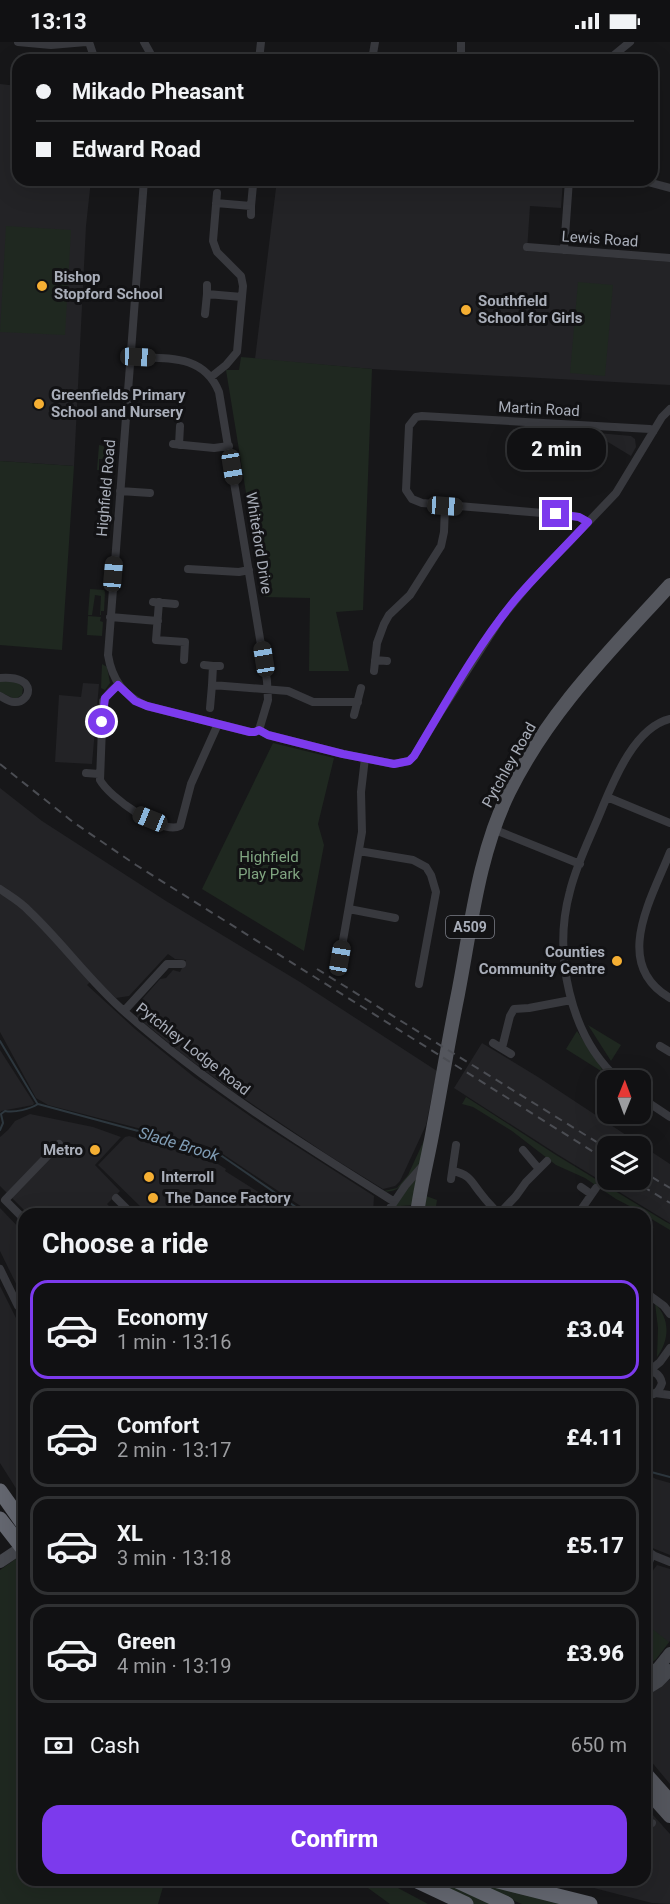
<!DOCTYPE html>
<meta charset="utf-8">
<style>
:root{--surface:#111113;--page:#1e1f21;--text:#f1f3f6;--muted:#9c9da0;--line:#303133;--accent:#7c3aed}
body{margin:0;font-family:Roboto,sans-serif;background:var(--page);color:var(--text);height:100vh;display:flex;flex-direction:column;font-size:22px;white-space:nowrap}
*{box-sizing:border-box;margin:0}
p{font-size:20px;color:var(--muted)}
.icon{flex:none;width:33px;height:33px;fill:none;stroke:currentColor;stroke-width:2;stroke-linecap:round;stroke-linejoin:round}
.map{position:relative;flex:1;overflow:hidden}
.details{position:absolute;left:18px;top:1166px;width:633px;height:678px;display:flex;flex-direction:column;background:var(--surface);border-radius:18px;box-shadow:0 6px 24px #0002,0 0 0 2px var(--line)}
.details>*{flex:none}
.banner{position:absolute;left:12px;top:12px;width:646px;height:132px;border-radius:18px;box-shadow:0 6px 24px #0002,0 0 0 2px var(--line);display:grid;align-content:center;height:132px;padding:0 24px;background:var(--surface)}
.needle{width:39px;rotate:1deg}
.tools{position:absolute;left:597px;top:1028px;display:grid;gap:12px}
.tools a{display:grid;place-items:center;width:54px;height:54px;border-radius:12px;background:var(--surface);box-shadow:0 6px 24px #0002,0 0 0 2px var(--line);font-size:30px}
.end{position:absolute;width:27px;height:27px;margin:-14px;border:8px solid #7c3aed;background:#fff;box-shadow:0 0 0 3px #fff}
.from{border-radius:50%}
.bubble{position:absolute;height:42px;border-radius:18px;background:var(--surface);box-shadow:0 6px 24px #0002,0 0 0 2px var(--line);font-size:20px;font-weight:800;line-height:42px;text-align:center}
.car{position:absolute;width:18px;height:36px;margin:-18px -9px;border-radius:8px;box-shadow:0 0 4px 2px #0007;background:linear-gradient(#222 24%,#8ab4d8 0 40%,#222 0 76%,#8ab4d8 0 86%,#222 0)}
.banner b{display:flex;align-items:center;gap:21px;height:57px;font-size:22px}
.banner b+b{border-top:2px solid var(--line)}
.banner i{width:15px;height:15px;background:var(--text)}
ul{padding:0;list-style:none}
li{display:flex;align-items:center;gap:18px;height:99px;margin:0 12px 9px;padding:0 12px;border:3px solid var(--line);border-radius:18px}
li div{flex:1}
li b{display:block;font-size:22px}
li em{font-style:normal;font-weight:800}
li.on{border-color:var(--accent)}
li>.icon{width:54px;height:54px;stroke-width:1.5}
h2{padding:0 24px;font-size:27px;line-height:72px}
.pay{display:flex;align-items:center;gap:15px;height:66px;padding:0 24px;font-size:22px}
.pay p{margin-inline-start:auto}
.primary-button{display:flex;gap:12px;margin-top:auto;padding:12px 24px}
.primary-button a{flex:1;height:69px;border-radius:18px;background:var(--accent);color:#fff;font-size:24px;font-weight:800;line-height:69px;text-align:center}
.status{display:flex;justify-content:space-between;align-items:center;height:42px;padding:0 30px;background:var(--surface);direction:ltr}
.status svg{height:16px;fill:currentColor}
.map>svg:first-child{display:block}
</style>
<div class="status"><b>13:13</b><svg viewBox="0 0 49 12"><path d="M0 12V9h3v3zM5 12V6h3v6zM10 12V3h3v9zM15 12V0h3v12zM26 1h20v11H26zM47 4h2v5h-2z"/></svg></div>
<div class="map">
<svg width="670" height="1862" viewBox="0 0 670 1862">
<rect width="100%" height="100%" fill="#171719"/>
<path fill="#232326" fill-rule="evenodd" d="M0 42 18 44V138H91L86 184 74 424 0 419Z
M277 138H339L437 143V138H563L561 166 530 164 527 209 670 220V343L372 327 255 317Z
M598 391 631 394 635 397 636 405 631 414 598 394Z
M83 641 99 642 92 722 55 720 59 653 81 655Z
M0 746 42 779 166 859 300 940 437 1029 426 1083 414 1109 400 1139 395 1144 383 1147 328 1113 227 1045 186 1015 137 975 138 962 160 937 166 936 173 928 180 930 186 918 175 917 168 912 129 954 116 956 94 936 87 943 135 987 194 1035 260 1081 374 1154 373 1171H311L220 1110 204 1103 48 1063 36 1056 0 990Z
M482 1001 538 1035 670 1122V1181L557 1112 454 1046ZM608 1104H640V1137H608Z
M0 1008 34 1061 33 1063 1 1069 0 1071Z
M30 1072 93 1085 121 1095 95 1123 120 1149 107 1162 116 1171H27L0 1144V1095L8 1088 15 1079Z
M129 1094 192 1111 213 1119 226 1127 225 1129 292 1171H147L98 1123 125 1095Z
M0 1166 24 1191V1258L0 1209Z
M0 1244 16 1276H24V1459L0 1421Z
M645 1431 656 1437 670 1441V1513L645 1503Z
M657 1523 670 1527V1599L656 1617 645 1626V1528L651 1531Z
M670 1637V1742L645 1712V1655Z
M645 1764 670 1792V1862L652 1861 563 1838H645Z"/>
<path fill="#1f2820" d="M339 138H437V143Z
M6 184 71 188 65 293 0 290Z
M578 240 613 243 605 334 570 331Z
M241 315 372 327 363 568 336 570 349 629H309L310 556 263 555 226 328H239Z
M99 403 103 404 116 417 115 425H109L110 417H99V427L109 429 97 428Z
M0 419 74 424 62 608 0 603Z
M90 547 104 548 105 550 104 569H101V573H100L101 554 95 553 92 573H88Z
M88 574 101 575 100 579 103 580 102 594 87 593Z
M102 622 107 625 110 641 105 648 101 646Z
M0 639H17L23 646 22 653 15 657 0 650Z
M273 701 334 716 318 782 324 803 304 909 202 847Z
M588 983 621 1003 611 1019Z
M577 989 602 1027 601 1029 566 1007Z
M466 1055 556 1113 666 1180 670 1182V1188L645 1173V1172L616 1157 585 1136 556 1123 512 1089 473 1065 462 1062Z
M426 1094C424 1103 424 1114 420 1122 414 1134 397 1153 384 1149L397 1146 408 1133Z
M419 1133 414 1163 401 1164 393 1171 390 1172 401 1154Z
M426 1154 437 1158 435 1171 424 1172Z
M655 1261C670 1277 670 1297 657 1315L658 1286Z
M17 1516 24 1524V1838H165L158 1862H0V1528Z
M646 1582 669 1600 656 1617 645 1626Z
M357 1838H383L428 1862H390Z
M423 1838H440L494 1862H473Z
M464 1838H478L565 1862H522Z"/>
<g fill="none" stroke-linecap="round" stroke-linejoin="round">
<path stroke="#2d373e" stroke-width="2" d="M0 999 37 1061
M0 1088 3 1081 1 1072 5 1069C15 1071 30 1067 38 1062L216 1110 306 1172
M645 1426 651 1430 670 1435"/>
<path stroke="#38393e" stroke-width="8" d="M18 0 51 3 86 0
M89 0 95 18
M144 0 154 18
M259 18 261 0
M372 18 375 0
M461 18V0
M608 18 630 0
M144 138 108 613C112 638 124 654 147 664L250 690H255L259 688 268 693 343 712 394 722 409 719 414 714 441 669 501 576 530 541 616 451 662 375 670 367
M611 138 644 139 670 146
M216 161 251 164 253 143
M251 173V164
M527 205 670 216
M564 208 569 138
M207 252V243
M205 272 207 252 242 255
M130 315C166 317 203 311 219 350L267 639 268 658 259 688
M211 335 226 323 237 310 243 244 241 234 217 210 213 199 217 151
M173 402 214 406 229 404
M179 403 180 384
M120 449 150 451
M588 480 579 475 567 473 422 461 412 457 406 448 409 384 416 375 422 374 650 387 653 390
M188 527 239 530 249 528
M153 560 175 562
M159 560 156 598 185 600 184 618
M110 575 158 579
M375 618 387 619
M204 623 213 624
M374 629 377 601 384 582 389 573 410 553 441 504 444 490 445 464
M0 636C40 633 30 662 14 660 9 660 4 656 0 654
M118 643 111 649 103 659 100 738C109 755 162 793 180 784L191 742 218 682
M212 643 213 624H220
M210 666 212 643 288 649 313 660H358
M354 673 361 646
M86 731 99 732
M607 755 670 781
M493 787 580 822
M359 809 413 818 426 825 431 833 436 850 419 942
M670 810C652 856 611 922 670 956
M0 847C10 854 21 860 29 869 63 901 90 940 126 971 209 1044 300 1101 393 1159
M349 867 395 876
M338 927 362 790 361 750 365 716
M124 969 167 922H182
M493 1001 511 1012
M660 1004 670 1010
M502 1006 510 974 514 967 529 966 571 958
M619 1038C569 994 553 911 570 849 577 820 592 792 603 764 615 735 636 685 670 677
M640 1055 670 1075
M539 1127 547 1119
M453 1129C471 1133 471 1140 482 1153 487 1160 493 1165 498 1172
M451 1137 456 1103
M581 1145 591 1152
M116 1156 132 1172
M386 1172 405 1144 424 1122
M499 1172 516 1154 526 1140 539 1127 523 1108
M578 1172 596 1146
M24 1177 5 1158 59 1102
M645 1184 649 1186 645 1193
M0 1227 18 1264 24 1270
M645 1250 664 1264 670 1272
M649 1329 660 1320 670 1306
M645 1330C654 1328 660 1332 662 1341 659 1350 654 1355 645 1351
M655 1351 670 1353
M645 1510 670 1520
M646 1528 652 1512
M645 1779 652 1781"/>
<path stroke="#46484e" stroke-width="12" d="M0 1520 24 1504
M645 1635 658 1626 670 1611
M645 1648 658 1640 670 1628"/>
<path stroke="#54565d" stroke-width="14" d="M417 1172C421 1141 429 1112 434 1082 442 1039 449 996 458 952 471 885 478 813 509 750 549 669 610 609 670 543
M645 1731 670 1759
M645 1746 670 1774"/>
<path stroke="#646770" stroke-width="15" d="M0 1449 24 1483
M0 1477 24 1508
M415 1838 466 1862
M455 1838 507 1862
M494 1838 590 1862"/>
<path stroke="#4b4d53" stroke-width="2" stroke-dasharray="8 6" stroke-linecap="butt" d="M0 722 73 780 136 823 608 1119
M317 927 608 1107
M640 1128 670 1146
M631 1137 670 1161"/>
</g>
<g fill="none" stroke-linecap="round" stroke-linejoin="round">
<path stroke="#7c3aed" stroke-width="8" d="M102 680 105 656 118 643 135 659 147 664 250 690H255L259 688 268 693 343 712 394 722 409 719 414 714C445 662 477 604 515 558 538 531 564 506 588 480L579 475 556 472"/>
</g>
<g fill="#f5af33" stroke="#121214" stroke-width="2">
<circle cx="42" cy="244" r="6"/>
<circle cx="466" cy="268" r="6"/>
<circle cx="39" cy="362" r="6"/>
<circle cx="617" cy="919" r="6"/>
<circle cx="95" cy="1108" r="6"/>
<circle cx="149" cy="1135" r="6"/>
<circle cx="153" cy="1156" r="6"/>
</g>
<g text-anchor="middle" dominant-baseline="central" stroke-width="6" stroke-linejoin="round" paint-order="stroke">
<rect fill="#121214" stroke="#7c7f88" stroke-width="1.5" x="446" y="874" width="48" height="22" rx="4.5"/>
<g font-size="14" font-weight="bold" fill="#a9aeb9">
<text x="470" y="885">A509</text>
</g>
<g font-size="15" fill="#a9aeb9" stroke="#121214">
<text transform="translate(600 197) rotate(4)">Lewis Road</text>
<text transform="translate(539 367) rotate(3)">Martin Road</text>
<text transform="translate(106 446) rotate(-85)">Highfield Road</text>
<text transform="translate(259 501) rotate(81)">Whiteford Drive</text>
<text transform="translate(509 723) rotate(-61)">Pytchley Road</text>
<text transform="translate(193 1007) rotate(38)">Pytchley Lodge Road</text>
</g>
<g font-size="15" font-weight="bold" fill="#a9aeb9" stroke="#121214" text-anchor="start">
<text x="54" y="235">Bishop<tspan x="54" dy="17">Stopford School</tspan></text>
<text x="478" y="259">Southfield<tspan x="478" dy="17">School for Girls</tspan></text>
<text x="51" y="353">Greenfields Primary<tspan x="51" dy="17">School and Nursery</tspan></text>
<text x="605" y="910" text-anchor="end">Counties<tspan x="605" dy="17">Community Centre</tspan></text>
<text x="83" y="1108" text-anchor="end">Metro</text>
<text x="161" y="1135">Interroll</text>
<text x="165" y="1156">The Dance Factory</text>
</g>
<g font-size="15" fill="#80a581" stroke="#121214">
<text x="269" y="815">Highfield<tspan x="269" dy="17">Play Park</tspan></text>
</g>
<g font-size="16" font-style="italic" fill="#809db5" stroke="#121214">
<text transform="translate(179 1102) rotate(17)">Slade Brook</text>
</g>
</g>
</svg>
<div class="tools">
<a><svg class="needle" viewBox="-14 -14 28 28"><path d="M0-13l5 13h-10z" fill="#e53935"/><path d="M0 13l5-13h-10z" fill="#9c9da0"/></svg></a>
<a><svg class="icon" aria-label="layers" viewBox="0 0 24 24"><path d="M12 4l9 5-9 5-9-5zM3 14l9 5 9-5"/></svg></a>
</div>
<i class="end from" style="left:102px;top:680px"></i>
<i class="end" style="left:556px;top:472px"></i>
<div class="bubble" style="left:507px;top:386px;width:99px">2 min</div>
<i class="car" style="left:138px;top:315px;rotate:93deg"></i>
<i class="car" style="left:232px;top:425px;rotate:171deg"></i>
<i class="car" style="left:445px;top:464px;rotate:94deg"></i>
<i class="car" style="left:113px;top:532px;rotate:5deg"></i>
<i class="car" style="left:264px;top:617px;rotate:351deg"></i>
<i class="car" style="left:150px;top:777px;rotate:292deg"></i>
<i class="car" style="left:340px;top:916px;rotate:10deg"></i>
<div class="banner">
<b><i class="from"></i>Mikado Pheasant</b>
<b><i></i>Edward Road</b>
</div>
<section class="details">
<h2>Choose a ride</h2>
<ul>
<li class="on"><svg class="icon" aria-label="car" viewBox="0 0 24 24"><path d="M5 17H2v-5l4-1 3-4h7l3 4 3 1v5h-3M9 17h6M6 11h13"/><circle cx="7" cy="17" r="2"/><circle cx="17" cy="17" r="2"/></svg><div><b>Economy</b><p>1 min · 13:16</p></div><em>£3.04</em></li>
<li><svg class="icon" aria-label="car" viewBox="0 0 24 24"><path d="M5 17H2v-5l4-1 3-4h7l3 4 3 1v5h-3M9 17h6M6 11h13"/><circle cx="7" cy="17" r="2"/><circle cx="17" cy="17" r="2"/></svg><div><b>Comfort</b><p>2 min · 13:17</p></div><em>£4.11</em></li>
<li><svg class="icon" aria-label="car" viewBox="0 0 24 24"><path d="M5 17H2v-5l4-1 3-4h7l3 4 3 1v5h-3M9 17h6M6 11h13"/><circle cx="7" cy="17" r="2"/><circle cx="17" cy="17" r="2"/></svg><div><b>XL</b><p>3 min · 13:18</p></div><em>£5.17</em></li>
<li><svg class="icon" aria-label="car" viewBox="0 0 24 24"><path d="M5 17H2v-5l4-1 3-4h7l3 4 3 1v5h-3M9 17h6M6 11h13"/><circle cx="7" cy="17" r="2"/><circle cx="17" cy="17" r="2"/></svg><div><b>Green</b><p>4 min · 13:19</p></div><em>£3.96</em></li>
</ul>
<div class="pay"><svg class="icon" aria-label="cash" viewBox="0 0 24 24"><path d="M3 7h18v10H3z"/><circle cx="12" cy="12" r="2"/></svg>Cash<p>650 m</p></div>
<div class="primary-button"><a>Confirm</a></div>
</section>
</div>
